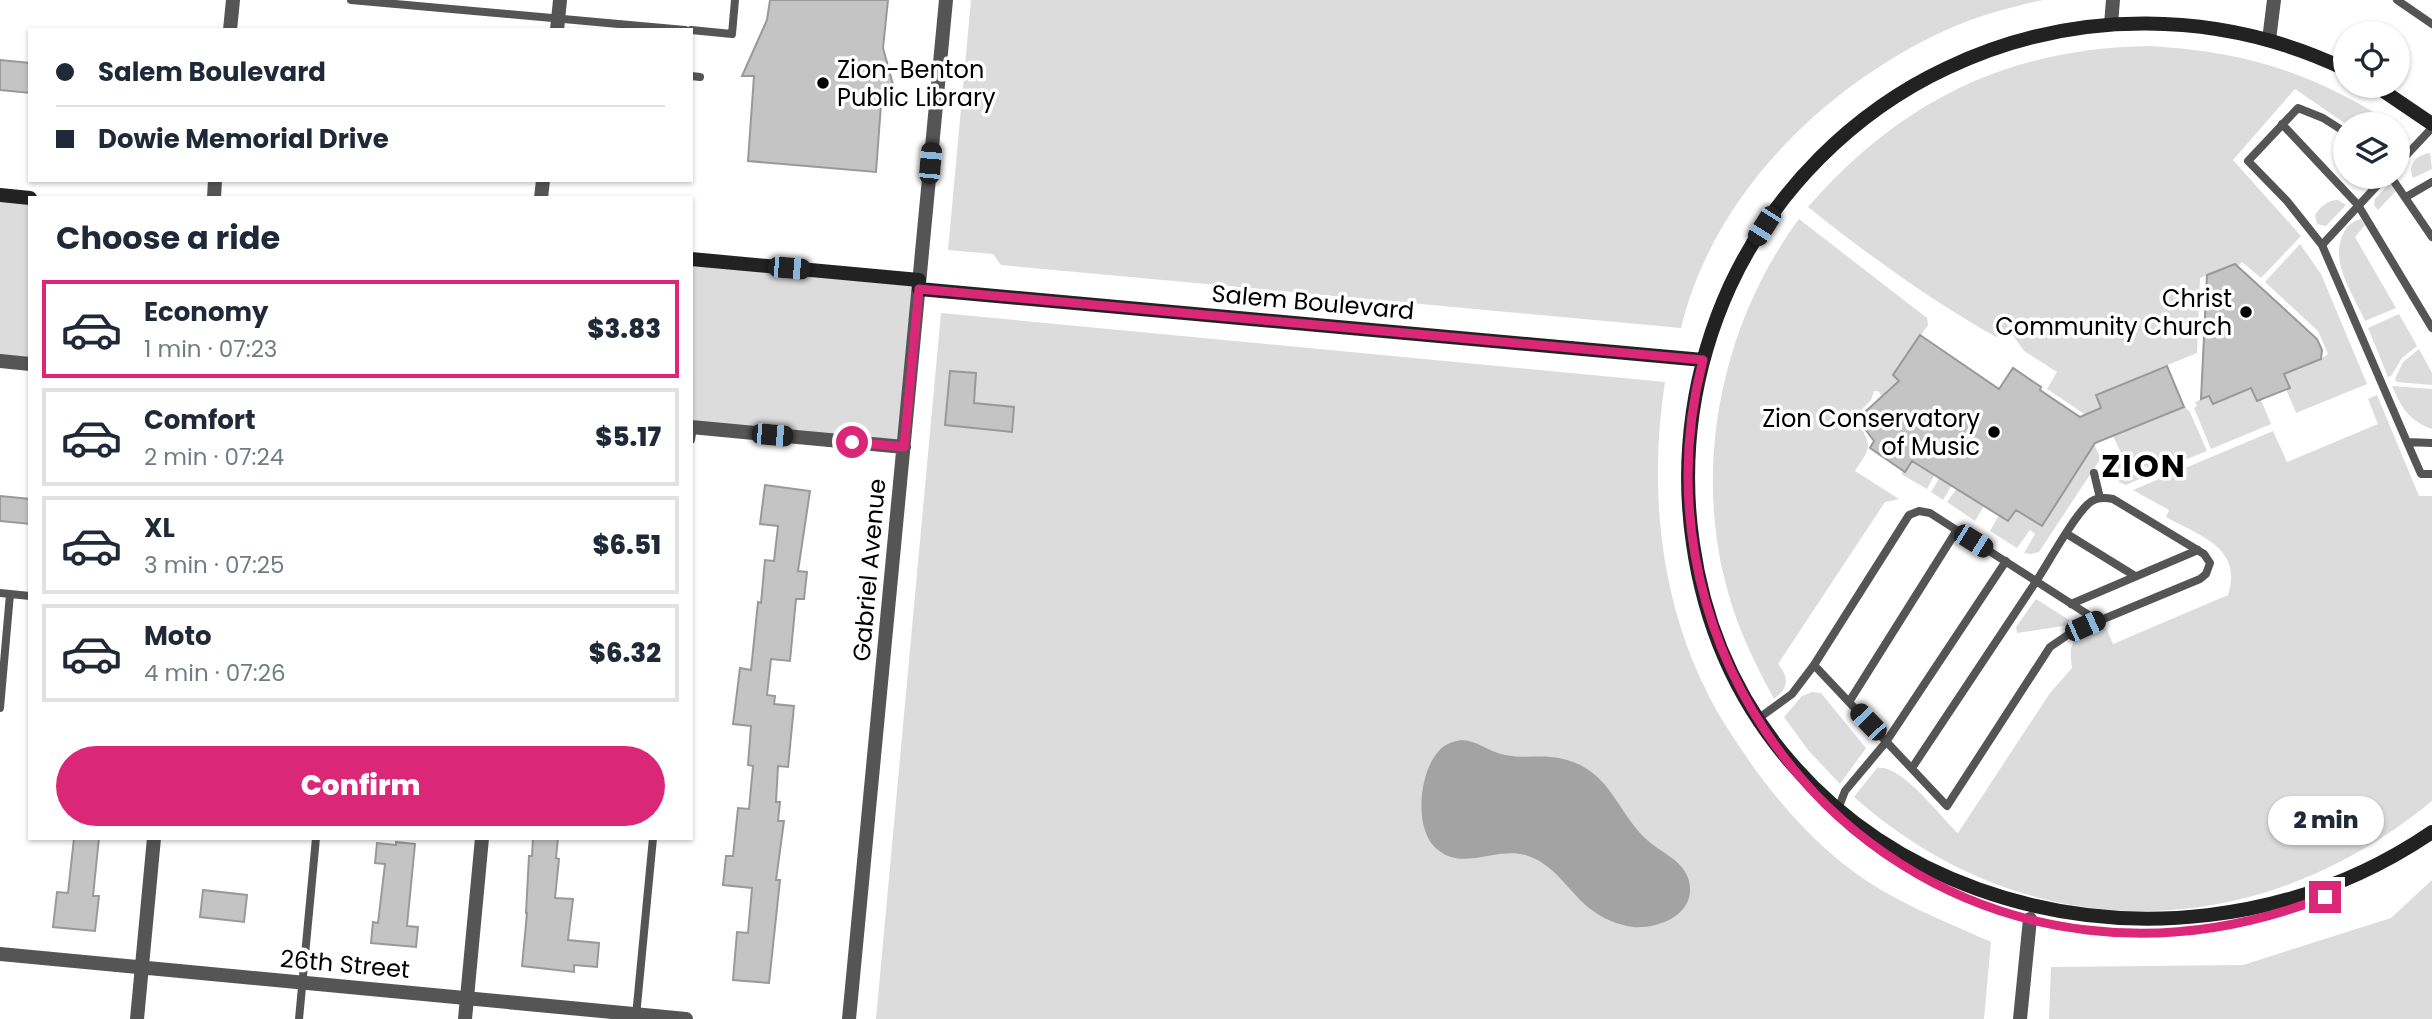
<!DOCTYPE html>
<meta charset="utf-8">
<style>
:root{--surface:#fff;--page:#f6f6f7;--text:#1f2937;--muted:#747a83;--line:#e0e1e3;--accent:#db2777}
body{margin:0;font-family:Poppins,sans-serif;background:var(--page);color:var(--text);height:100vh;display:flex;flex-direction:column;font-size:26px;white-space:nowrap}
*{box-sizing:border-box;margin:0}
p{font-size:23px;color:var(--muted)}
.icon{flex:none;width:38px;height:38px;fill:none;stroke:currentColor;stroke-width:2;stroke-linecap:round;stroke-linejoin:round}
.map{position:relative;flex:1;overflow:hidden}
.drawer{position:absolute;left:28px;top:196px;width:665px;height:644px;display:flex;flex-direction:column;background:var(--surface);border-radius:0px;box-shadow:0 2px 5px #0004}
.drawer>*{flex:none}
.hud{position:absolute;left:28px;top:28px;width:665px;height:154px;border-radius:0px;box-shadow:0 2px 5px #0004;display:grid;align-content:center;height:154px;padding:0 28px;background:var(--surface)}
.controls{position:absolute;left:2333px;top:21px;display:grid;gap:14px}
.controls a{display:grid;place-items:center;width:77px;height:77px;border-radius:50%;background:var(--surface);box-shadow:0 2px 5px #0004;font-size:35px}
.end{position:absolute;width:32px;height:32px;margin:-16px;border:9px solid #db2777;background:#fff;box-shadow:0 0 0 4px #fff}
.from{border-radius:50%}
.bubble{position:absolute;height:49px;border-radius:24px;background:var(--surface);box-shadow:0 2px 5px #0004;font-size:23px;font-weight:800;line-height:49px;text-align:center}
.car{position:absolute;width:21px;height:42px;margin:-21px -10px;border-radius:9px;box-shadow:0 0 5px 2px #0007;background:linear-gradient(#222 24%,#8ab4d8 0 40%,#222 0 76%,#8ab4d8 0 86%,#222 0)}
.hud b{display:flex;align-items:center;gap:24px;height:66px;font-size:26px}
.hud b+b{border-top:2px solid var(--line)}
.hud i{width:18px;height:18px;background:var(--text)}
ul{padding:0;list-style:none}
li{display:flex;align-items:center;gap:21px;height:98px;margin:0 14px 10px;padding:0 14px;border:4px solid var(--line);border-radius:0px}
li div{flex:1}
li b{display:block;font-size:26px}
li em{font-style:normal;font-weight:800}
li.on{border-color:var(--accent)}
li>.icon{width:63px;height:63px;stroke-width:1.5}
h2{padding:0 28px;font-size:32px;line-height:84px}
.button{display:flex;gap:14px;margin-top:auto;padding:14px 28px}
.button a{flex:1;height:80px;border-radius:42px;background:var(--accent);color:#fff;font-size:28px;font-weight:800;line-height:80px;text-align:center}
.map>svg:first-child{display:block}
</style>
<div class="map">
<svg width="2432" height="1019" viewBox="0 0 2432 1019">
<rect width="100%" height="100%" fill="#fff"/>
<path fill="#dcdcdc" d="M971 0H2043C2010 7 1977 16 1946 30 1824 86 1713 195 1681 328L1001 265 993 254 948 250Z
M2150 46C2247 52 2311 72 2393 124H2346L2295 89 2233 160 2301 236 2261 278 2242 262 2238 266 2235 264 2200 278 2197 353 2096 394 2101 408 2086 415 2047 389 2057 372 2024 351 2008 328 1996 337C1929 299 1868 255 1808 207 1901 101 2008 48 2150 46Z
M2430 153 2432 169 2413 178C2407 164 2416 155 2430 153Z
M2388 185H2392L2397 190 2378 210 2374 205 2375 199Z
M0 196 30 199V364L0 361Z
M2338 200 2346 205 2326 226 2317 224 2315 215C2321 206 2328 200 2338 200Z
M1799 219 1927 318 1928 325 1894 375 1899 381 1882 396 1878 391H1874L1871 400 1862 409 1869 420 1861 428C1874 448 1867 452 1855 471L1899 499 1885 502 1778 664C1789 677 1789 688 1774 699 1755 664 1738 629 1728 592 1692 466 1722 323 1799 219Z
M2361 219 2365 225 2355 237 2396 308 2365 321C2354 295 2328 261 2344 232 2348 225 2353 221 2361 219Z
M2300 244 2321 274 2367 384 2296 413 2286 389 2284 374 2322 358 2328 354 2318 331 2265 282Z
M691 259 919 280 904 447 691 427Z
M941 313 1665 382C1649 485 1659 594 1705 688 1718 716 1735 740 1752 765 1780 804 1812 840 1850 869 1893 902 1943 920 1991 942L1984 1019H876Z
M2399 314 2417 346 2402 358 2391 376 2388 377 2368 328Z
M2419 349 2432 373V385L2397 382 2395 379 2403 362Z
M2392 386 2432 389V429C2409 421 2401 407 2392 386Z
M2251 388 2256 401 2261 400 2271 424 2211 449 2194 408 2197 406 2195 402 2206 397 2211 399 2213 404Z
M2377 395 2419 496H2432V801C2255 947 2027 950 1854 797L1877 768C1902 764 1940 817 1958 833L2050 693 2072 668C2067 634 2077 639 2106 628L2113 644 2228 595C2243 547 2200 536 2166 517L2169 510 2133 490 2273 431 2287 462 2378 424 2368 399Z
M2185 406 2187 410H2189L2207 451 2155 472 2121 453 2113 436Z
M2094 445 2101 458 2039 552 2031 554 2024 553 2035 534 2030 530 2017 548 1990 531 1999 515 2008 521 2016 510 2042 526Z
M1914 459 1935 474 1927 489 1901 474Z
M2117 460 2143 474 2144 477 2126 485 2119 482Z
M1940 477 1952 485 1943 500 1931 492Z
M1957 488 1984 506 1975 521 1947 502Z
M2036 599 2069 620 2070 625 2017 633 2016 627Z
M1812 692 1821 693 1866 748 1840 784 1808 750 1784 717 1802 696Z
M2432 880V1019H2049L2051 967 2243 965 2391 918Z"/>
<path fill="#a3a3a3" d="M1461 740C1477 740 1489 752 1505 755 1525 759 1544 754 1563 759 1610 770 1615 809 1645 838 1659 852 1684 860 1689 881 1697 914 1659 929 1633 927 1617 925 1602 918 1589 908 1567 890 1554 863 1525 855 1495 847 1464 871 1438 850 1413 831 1419 773 1438 752 1444 744 1452 742 1461 740Z"/>
<path fill="#c4c4c4" stroke="#999" stroke-width="2" d="M770 0H888L883 48 895 92 882 91 876 172 748 161 754 76H742L767 20Z
M0 60 30 63V93L0 90Z
M2235 264 2317 339 2322 350 2321 359 2284 374 2290 388 2257 401 2251 388 2213 404 2209 396 2201 399 2207 275Z
M1920 335 1999 389 2013 368 2041 387 2040 390 2080 417 2101 408 2096 395 2167 366 2184 407 2095 443 2042 526 2016 510 2008 521 1912 461 1905 472 1870 448 1874 441 1865 429 1874 421 1866 411 1899 381 1893 375Z
M950 371 976 373 974 403 1014 407 1012 432 945 425Z
M765 485 810 491 798 571 807 572 804 599H796L790 661 771 659 767 695 775 696 774 704 794 706 788 767 778 766 776 802H780L778 821H784L776 880H780L769 983 733 980 737 932 748 933 752 888 723 885 726 856H733L738 808 749 809 753 766 748 765 751 726 733 724 740 668 751 670 758 602 761 603 765 560 774 561 778 526 760 524Z
M0 496 30 499V524L0 521Z
M74 838H99L93 896H99L95 931 53 927 57 892 68 893Z
M533 838H558L556 858 559 859 555 898 573 899 568 940 599 943 597 967 574 965V972L522 966 527 913H526L529 856H532Z
M396 842 415 844 407 926 418 927 416 947 371 943 373 922 378 923 385 864 375 863 377 843 396 845Z
M203 890 247 895 244 922 200 917Z"/>
<g fill="none" stroke-linecap="round" stroke-linejoin="round">
<path stroke="#555" stroke-width="8" d="M351 0 685 30
M2397 0 2432 24
M691 30 732 34 735 0
M691 76 700 77
M2282 124 2358 205 2432 328
M2398 164 2432 128
M2385 177 2322 245 2407 442 2432 443
M2391 177 2432 237
M2406 197 2432 182
M2322 245 2287 201 2248 161 2298 108 2323 118 2345 132
M691 440 693 427
M2407 442 2421 474H2432
M2094 473 2100 498
M2067 534 2135 576
M0 593 30 596
M2071 604 2198 550
M1849 702 1957 530
M0 708 10 594
M1759 718 1792 694 1814 665
M1912 768C1953 706 1995 643 2037 580 2050 560 2072 519 2088 504 2095 497 2104 497 2113 499L2204 554 2210 563 2206 574 2200 579 2072 632 2050 647 1947 806 1814 665 1909 515 1919 511 1930 513C1986 549 2042 585 2098 621
M1836 814 1845 791 1886 742 2006 561
M636 1016 653 838
M299 1019 316 838"/>
<path stroke="#555" stroke-width="14" d="M2111 24 2113 0
M230 30 233 0
M557 30 560 0
M2269 40 2274 0
M214 198 215 180
M541 198 543 180
M0 361 30 364
M691 427 904 447
M0 954 686 1019
M137 1019 154 838
M465 1019 482 838
M849 1019 946 0
M2020 1019 2030 919"/>
<path stroke="#222" stroke-width="14" d="M2345 69C2219 9 2073 8 1947 68 1853 112 1774 191 1730 286 1693 367 1680 456 1693 544 1743 894 2158 1019 2432 832
M2376 86 2432 124
M0 195 30 198
M691 259 919 280
M919 289 1703 360"/>
</g>
<g fill="none" stroke-linecap="round" stroke-linejoin="round">
<path stroke="#db2777" stroke-width="9" d="M852 442 904 447 919 289 1703 360C1634 625 1812 897 2087 930 2169 940 2248 927 2325 897"/>
</g>
<g fill="#000" stroke="#fff" stroke-width="2.5">
<circle cx="823" cy="83" r="7"/>
<circle cx="2246" cy="312" r="7"/>
<circle cx="1994" cy="432" r="7"/>
</g>
<g text-anchor="middle" dominant-baseline="central" stroke-width="7" stroke-linejoin="round" paint-order="stroke">
<g font-size="24" fill="#000" stroke="#fff" text-anchor="end">
<text x="837" y="69" text-anchor="start">Zion-Benton<tspan x="837" dy="28">Public Library</tspan></text>
<text x="2232" y="298">Christ<tspan x="2232" dy="28">Community Church</tspan></text>
<text x="1980" y="418">Zion Conservatory<tspan x="1980" dy="28">of Music</tspan></text>
</g>
<g font-size="24" fill="#000" stroke="#fff">
<text transform="translate(1313 302) rotate(5)">Salem Boulevard</text>
<text transform="translate(869 570) rotate(-85)">Gabriel Avenue</text>
<text transform="translate(345 964) rotate(5)">26th Street</text>
</g>
<g font-size="32" font-weight="bold" letter-spacing="2" fill="#000" stroke="#fff">
<text x="2144" y="465">ZION</text>
</g>
</g>
</svg>
<div class="controls">
<a><svg class="icon" aria-label="locate" viewBox="0 0 24 24"><circle cx="12" cy="12" r="6"/><path d="M12 2v4M12 18v4M2 12h4M18 12h4"/></svg></a>
<a><svg class="icon" aria-label="layers" viewBox="0 0 24 24"><path d="M12 4l9 5-9 5-9-5zM3 14l9 5 9-5"/></svg></a>
</div>
<i class="end from" style="left:852px;top:442px"></i>
<i class="end" style="left:2325px;top:897px"></i>
<div class="bubble" style="left:2268px;top:796px;width:116px">2 min</div>
<i class="car" style="left:930px;top:163px;rotate:5deg"></i>
<i class="car" style="left:1764px;top:226px;rotate:212deg"></i>
<i class="car" style="left:789px;top:268px;rotate:95deg"></i>
<i class="car" style="left:772px;top:435px;rotate:95deg"></i>
<i class="car" style="left:1973px;top:541px;rotate:122deg"></i>
<i class="car" style="left:2085px;top:626px;rotate:66deg"></i>
<i class="car" style="left:1868px;top:722px;rotate:316deg"></i>
<div class="hud">
<b><i class="from"></i>Salem Boulevard</b>
<b><i></i>Dowie Memorial Drive</b>
</div>
<section class="drawer">
<h2>Choose a ride</h2>
<ul>
<li class="on"><svg class="icon" aria-label="car" viewBox="0 0 24 24"><path d="M5 17H2v-5l4-1 3-4h7l3 4 3 1v5h-3M9 17h6M6 11h13"/><circle cx="7" cy="17" r="2"/><circle cx="17" cy="17" r="2"/></svg><div><b>Economy</b><p>1 min · 07:23</p></div><em>$3.83</em></li>
<li><svg class="icon" aria-label="car" viewBox="0 0 24 24"><path d="M5 17H2v-5l4-1 3-4h7l3 4 3 1v5h-3M9 17h6M6 11h13"/><circle cx="7" cy="17" r="2"/><circle cx="17" cy="17" r="2"/></svg><div><b>Comfort</b><p>2 min · 07:24</p></div><em>$5.17</em></li>
<li><svg class="icon" aria-label="car" viewBox="0 0 24 24"><path d="M5 17H2v-5l4-1 3-4h7l3 4 3 1v5h-3M9 17h6M6 11h13"/><circle cx="7" cy="17" r="2"/><circle cx="17" cy="17" r="2"/></svg><div><b>XL</b><p>3 min · 07:25</p></div><em>$6.51</em></li>
<li><svg class="icon" aria-label="car" viewBox="0 0 24 24"><path d="M5 17H2v-5l4-1 3-4h7l3 4 3 1v5h-3M9 17h6M6 11h13"/><circle cx="7" cy="17" r="2"/><circle cx="17" cy="17" r="2"/></svg><div><b>Moto</b><p>4 min · 07:26</p></div><em>$6.32</em></li>
</ul>
<div class="button"><a>Confirm</a></div>
</section>
</div>
